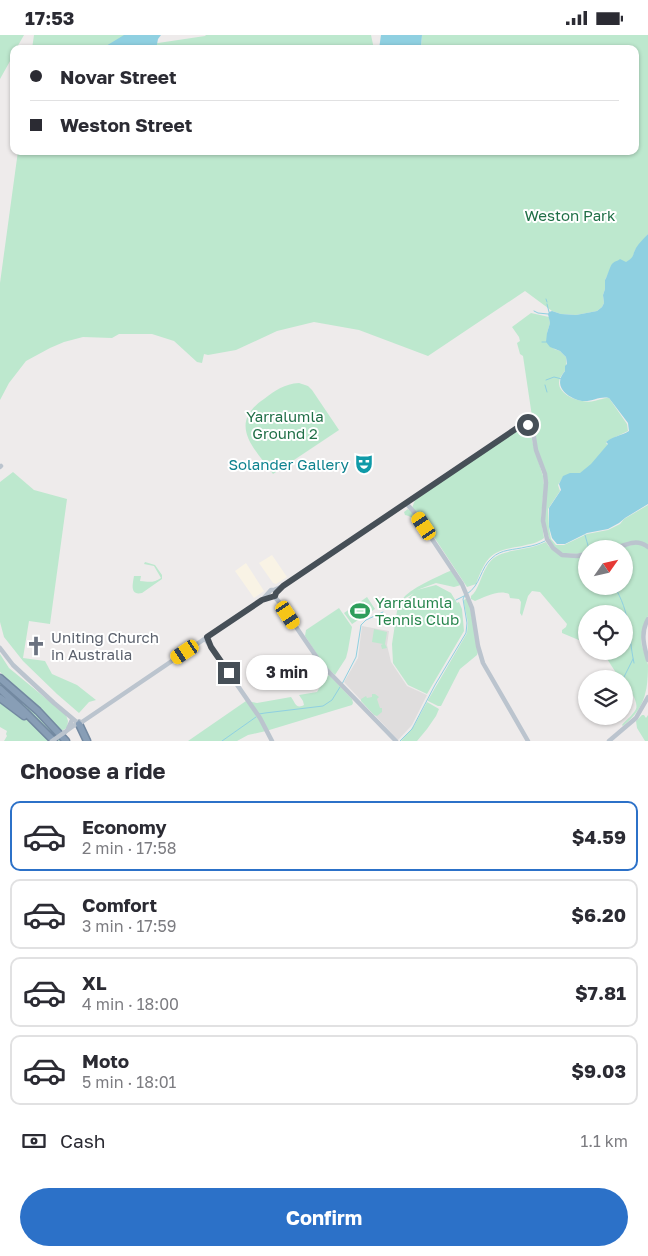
<!DOCTYPE html>
<meta charset="utf-8">
<style>
:root{--surface:#fff;--page:#f7f7f7;--text:#2b2b33;--muted:#7c7c81;--line:#e1e1e2;--accent:#2c71c8}
body{margin:0;font-family:"Golos Text",sans-serif;background:var(--page);color:var(--text);height:100vh;display:flex;flex-direction:column;font-size:19px;white-space:nowrap}
*{box-sizing:border-box;margin:0}
p{font-size:16px;color:var(--muted)}
.icon{flex:none;width:28px;height:28px;fill:none;stroke:currentColor;stroke-width:2;stroke-linecap:round;stroke-linejoin:round}
.map{position:relative;height:706px;overflow:hidden}
.details{display:flex;flex-direction:column;background:var(--surface);flex:1}
.details>*{flex:none}
.top-card{position:absolute;left:10px;top:10px;width:629px;height:110px;border-radius:10px;box-shadow:0 1px 4px #0004;display:grid;align-content:center;height:110px;padding:0 20px;background:var(--surface)}
.needle{width:32px;rotate:56deg}
.fabs{position:absolute;left:578px;top:505px;display:grid;gap:10px}
.fabs a{display:grid;place-items:center;width:55px;height:55px;border-radius:50%;background:var(--surface);box-shadow:0 1px 4px #0004;font-size:25px}
.end{position:absolute;width:22px;height:22px;margin:-11px;border:6px solid #464f57;background:#fff;box-shadow:0 0 0 2px #fff}
.from{border-radius:50%}
.bubble{position:absolute;height:35px;border-radius:18px;background:var(--surface);box-shadow:0 1px 4px #0004;font-size:16px;font-weight:700;line-height:35px;text-align:center}
.car{position:absolute;width:15px;height:30px;margin:-15px -8px;border-radius:6px;box-shadow:0 0 4px 1px #0007;background:linear-gradient(#f5c518 24%,#345 0 40%,#f5c518 0 76%,#345 0 86%,#f5c518 0)}
.top-card b{display:flex;align-items:center;gap:18px;height:48px;font-size:19px}
.top-card b+b{border-top:1px solid var(--line)}
.top-card i{width:12px;height:12px;background:var(--text)}
ul{padding:0;list-style:none}
li{display:flex;align-items:center;gap:15px;height:70px;margin:0 10px 8px;padding:0 10px;border:2px solid var(--line);border-radius:10px}
li div{flex:1}
li b{display:block;font-size:19px}
li em{font-style:normal;font-weight:700}
li.selected{border-color:var(--accent)}
li>.icon{width:45px;height:45px;stroke-width:1.5}
h2{padding:0 20px;font-size:22px;line-height:60px}
.pay{display:flex;align-items:center;gap:12px;height:55px;padding:0 20px;font-size:19px}
.pay p{margin-inline-start:auto}
.button{display:flex;gap:10px;margin-top:auto;padding:10px 20px}
.button a{flex:1;height:58px;border-radius:30px;background:var(--accent);color:#fff;font-size:20px;font-weight:700;line-height:58px;text-align:center}
.status{display:flex;justify-content:space-between;align-items:center;height:35px;padding:0 25px;background:var(--surface);direction:ltr}
.status svg{height:14px;fill:currentColor}
.map>svg:first-child{display:block}
</style>
<div class="status"><b>17:53</b><svg viewBox="0 0 49 12"><path d="M0 12V9h3v3zM5 12V6h3v6zM10 12V3h3v9zM15 12V0h3v12zM26 1h20v11H26zM47 4h2v5h-2z"/></svg></div>
<div class="map">
<svg width="648" height="706" viewBox="0 0 648 706">
<rect width="100%" height="100%" fill="#eeebeb"/>
<path fill="#f9f3e5" d="M272 520 287 542 276 549 273 548 259 528Z
M246 528 264 556 254 563 235 536Z"/>
<path fill="#dfdddd" d="M362 591 389 596 387 610 391 627 407 651 427 660 412 690 398 705 344 647 358 623Z"/>
<path fill="#bde8ce" d="M0 0H24L16 14H14V19L0 44Z
M34 0H134L158 8 205 1 206 0H371L374 14H32Z
M422 0H648V199L635 215 633 222 630 225 609 237 605 245V254L603 260 604 268 602 272 597 276 576 280 561 279 552 276 525 256 428 321 359 295 314 287 277 296 236 315 208 320 204 319 202 328 197 327 174 306 152 299H119L112 303 83 302 64 307 50 313 26 326 9 348 0 365V248L18 116H635V14H424L421 11Z
M531 278 549 282 550 288 547 298 554 314 560 316 566 322C566 326 567 330 566 334 564 338 559 342 559 348 559 361 583 369 594 366 600 365 602 363 609 363L627 389 628 396 607 406 606 408 608 410 591 430 580 439 563 442 558 450 560 456 548 474 549 493 551 504 556 510H564L587 499 608 495 620 489 624 484 648 470V511L635 507 602 514H586V517L577 519 563 518 557 516 550 506 544 486 547 456 537 415 523 321 520 319 517 308 520 306 519 302 512 292Z
M299 348 308 351 312 355 339 395 273 439C254 413 227 389 264 364 276 355 284 349 299 348Z
M521 392H527L530 395 533 409 543 441 544 450 541 484 544 503C538 508 530 509 522 511 491 516 487 520 476 549L467 552 434 502 420 497C415 489 416 482 405 480L404 477 408 474 409 475 410 472 412 473 415 465Z
M13 437 34 455 67 464 50 589 29 586 23 623 45 626 52 639 77 650 96 665 89 667 79 678 57 659 23 626 4 602 0 587V447Z
M546 507C556 524 569 520 586 520V551H624V514H618L639 508 647 512 648 514V581C643 589 640 602 642 611 644 618 647 624 648 630 648 658 644 674 623 691L622 690C626 685 633 680 636 674 639 666 627 651 624 644H620L602 616H624V579H586V608L562 598V595L566 592 567 589 540 557 532 556 528 561 522 581 520 578 521 567 519 564 510 563 509 559C499 554 484 562 475 566L471 564V561C478 556 481 541 486 533 494 516 511 517 527 513 534 512 540 509 546 507Z
M145 527 155 530 162 540V544L142 558C129 561 133 548 134 541H141L140 546C149 547 154 548 161 543L154 531 144 529Z
M452 535 461 550 454 552 436 548 417 555 436 550 451 558 457 568 459 567 462 574 464 596 427 659 408 650 393 628 392 609 397 576 400 570 414 558 402 565C408 554 439 541 452 535Z
M367 562 375 574 352 589 344 578Z
M467 563 469 567 478 617 477 620 460 634 441 671H438L428 666V665L467 598 468 588 464 568V565Z
M339 573 352 592 348 615 346 623 335 640 324 630 305 601 306 595Z
M374 594 387 597 385 609 387 613 382 614 381 610 383 609 372 607Z
M0 619 9 633 66 680 68 686 67 693 61 696 41 674 0 637Z
M329 640 352 664 353 668 352 670 266 696 248 700 237 706H188L246 666 257 668 291 662C295 667 295 673 302 671L304 670 303 666 299 660 317 657 326 642Z
M0 646 30 673 63 706H58L24 673 0 651Z
M372 659H375L379 662 377 664 380 673H382V677L377 681 374 680 361 666V664L366 661 367 663 372 662Z
M0 666 24 682 50 706H4L7 701 6 699 7 696 0 692Z
M427 667 439 674 436 681 427 694 417 706H401L414 691Z
M642 680H644L646 683 648 680V706H645L637 693 636 686Z"/>
<path fill="#8fd0e1" d="M124 0H161L158 4 156 14H101Z
M381 0H422L421 11 424 14H379Z
M648 199V469L625 483 619 488 608 494 587 498 565 509H557L552 503 549 492V473L561 455 559 449 563 441 570 438H580L591 429 608 409 606 407C613 401 621 401 629 396L628 388 609 363C599 361 593 367 582 366 567 363 552 351 565 336V331L567 329 566 322 560 316 550 312 546 307 547 298 550 288 548 279 549 277 552 276 561 279 576 280 597 276 602 272 604 268 603 260 605 254V245C608 240 610 230 613 228 615 226 618 226 620 224L626 227C635 222 632 220 636 213 639 208 644 203 648 199Z"/>
<g fill="none" stroke-linecap="round" stroke-linejoin="round">
<path stroke="#8fd0e1" stroke-width="1" d="M546 264 547 267
M547 269 549 277
M534 276 538 278 548 279
M542 307H546
M546 345 554 342 562 344
M545 350 547 357
M585 500 589 514
M614 551C631 578 628 600 634 628
M467 559C481 550 480 533 492 523 501 514 514 515 526 512 533 511 539 509 545 506
M456 565 464 561
M623 644 633 624
M342 649 356 622 361 590 366 585 383 577
M259 679 265 678 323 671 332 665 340 652
M222 706 256 682
M400 706 412 694 435 650 466 598 467 588 463 564 465 560"/>
<defs>
<path id="highway" d="M0 643 38 676 66 706
M0 654 25 677 54 706
M0 663 24 681
M79 689 87 706"/>
</defs>
<use href="#highway" stroke="#7389a1" stroke-width="9"/>
<path stroke="#bbc4ce" stroke-width="4.5" d="M0 432 1 431
M406 468 414 477 462 549 472 573 478 611 483 628 528 706
M613 514C626 510 636 503 648 512
M274 561 279 567 322 630 396 706
M648 584C640 598 644 611 648 625
M205 604 211 612 260 683 272 706
M0 613 13 630 54 668 79 689
M68 694 72 685
M65 697 76 689 82 687 262 565 271 555H274L283 551 531 384 536 415 545 439 546 448 543 486 547 504 553 513 562 520 577 521 586 519
M609 706 636 683 648 662"/>
<use href="#highway" stroke="#889eb6" stroke-width="6"/>
<path stroke="#bbc4ce" stroke-width="4.5" d="M52 706 65 697"/>
</g>
<g fill="none" stroke-linecap="round" stroke-linejoin="round">
<path stroke="#464f57" stroke-width="6" d="M229 638 211 612 207 602 262 565 275 561 276 558 283 551 523 389 528 390"/>
</g>
<defs>
<symbol id="theatre-bare" viewBox="-9 -9 18 18"><path d="M-5-5.5Q0-4 5-5.5V0Q5 5 0 6Q-5 5-5 0ZM-3.3-2.5H-1v1.5H-3.3ZM1-2.5H3.3v1.5H1ZM-2.8 1Q0 5.5 2.8 1Z" fill="#0f9aa8" stroke="#fff" stroke-width="2.5" paint-order="stroke"/></symbol>
<symbol id="stadium-bare" viewBox="-9 -9 18 18"><path d="M0-5a6.5 5 0 1 0 0 10a6.5 5 0 1 0 0-10ZM-3.5-1.8h7v3.6h-7Z" fill="#2e9e5b" stroke="#fff" stroke-width="2.5" paint-order="stroke"/></symbol>
<symbol id="church-bare" viewBox="-9 -9 18 18"><path d="M-1.2-6h2.4v3.5h3.3v2.4h-3.3V6h-2.4V-.1h-3.3v-2.4h3.3Z" fill="#6b7280" stroke="#fff" stroke-width="2.5" paint-order="stroke"/></symbol>
</defs>
<g fill-rule="evenodd">
<use href="#theatre-bare" x="350" y="415" width="28" height="28"/>
<use href="#stadium-bare" x="346" y="562" width="28" height="28"/>
<use href="#church-bare" x="22" y="597" width="28" height="28"/>
</g>
<g text-anchor="middle" dominant-baseline="central" stroke-width="4" stroke-linejoin="round" paint-order="stroke">
<g font-size="15" fill="#206f47" stroke="#fff">
<text x="570" y="180">Weston Park</text>
<text x="285" y="381">Yarralumla<tspan x="285" dy="17">Ground 2</tspan></text>
</g>
<g font-size="15" fill="#0d838f" stroke="#fff" text-anchor="end">
<text x="349" y="429">Solander Gallery</text>
</g>
<g font-size="15" fill="#27864d" stroke="#fff" text-anchor="start">
<text x="375" y="567">Yarralumla<tspan x="375" dy="17">Tennis Club</tspan></text>
</g>
<g font-size="15" fill="#5b616d" stroke="#fff" text-anchor="start">
<text x="51" y="602">Uniting Church<tspan x="51" dy="17">in Australia</tspan></text>
</g>
</g>
</svg>
<div class="fabs">
<a><svg class="needle" viewBox="-14 -14 28 28"><path d="M0-13l5 13h-10z" fill="#e53935"/><path d="M0 13l5-13h-10z" fill="#7c7c81"/></svg></a>
<a><svg class="icon" aria-label="locate" viewBox="0 0 24 24"><circle cx="12" cy="12" r="6"/><path d="M12 2v4M12 18v4M2 12h4M18 12h4"/></svg></a>
<a><svg class="icon" aria-label="layers" viewBox="0 0 24 24"><path d="M12 4l9 5-9 5-9-5zM3 14l9 5 9-5"/></svg></a>
</div>
<i class="end from" style="left:528px;top:390px"></i>
<i class="end" style="left:229px;top:638px"></i>
<div class="bubble" style="left:246px;top:620px;width:82px">3 min</div>
<i class="car" style="left:424px;top:491px;rotate:326deg"></i>
<i class="car" style="left:288px;top:580px;rotate:146deg"></i>
<i class="car" style="left:185px;top:617px;rotate:236deg"></i>
<div class="top-card">
<b><i class="from"></i>Novar Street</b>
<b><i></i>Weston Street</b>
</div>
</div>
<section class="details">
<h2>Choose a ride</h2>
<ul>
<li class="selected"><svg class="icon" aria-label="car" viewBox="0 0 24 24"><path d="M5 17H2v-5l4-1 3-4h7l3 4 3 1v5h-3M9 17h6M6 11h13"/><circle cx="7" cy="17" r="2"/><circle cx="17" cy="17" r="2"/></svg><div><b>Economy</b><p>2 min · 17:58</p></div><em>$4.59</em></li>
<li><svg class="icon" aria-label="car" viewBox="0 0 24 24"><path d="M5 17H2v-5l4-1 3-4h7l3 4 3 1v5h-3M9 17h6M6 11h13"/><circle cx="7" cy="17" r="2"/><circle cx="17" cy="17" r="2"/></svg><div><b>Comfort</b><p>3 min · 17:59</p></div><em>$6.20</em></li>
<li><svg class="icon" aria-label="car" viewBox="0 0 24 24"><path d="M5 17H2v-5l4-1 3-4h7l3 4 3 1v5h-3M9 17h6M6 11h13"/><circle cx="7" cy="17" r="2"/><circle cx="17" cy="17" r="2"/></svg><div><b>XL</b><p>4 min · 18:00</p></div><em>$7.81</em></li>
<li><svg class="icon" aria-label="car" viewBox="0 0 24 24"><path d="M5 17H2v-5l4-1 3-4h7l3 4 3 1v5h-3M9 17h6M6 11h13"/><circle cx="7" cy="17" r="2"/><circle cx="17" cy="17" r="2"/></svg><div><b>Moto</b><p>5 min · 18:01</p></div><em>$9.03</em></li>
</ul>
<div class="pay"><svg class="icon" aria-label="cash" viewBox="0 0 24 24"><path d="M3 7h18v10H3z"/><circle cx="12" cy="12" r="2"/></svg>Cash<p>1.1 km</p></div>
<div class="button"><a>Confirm</a></div>
</section>
